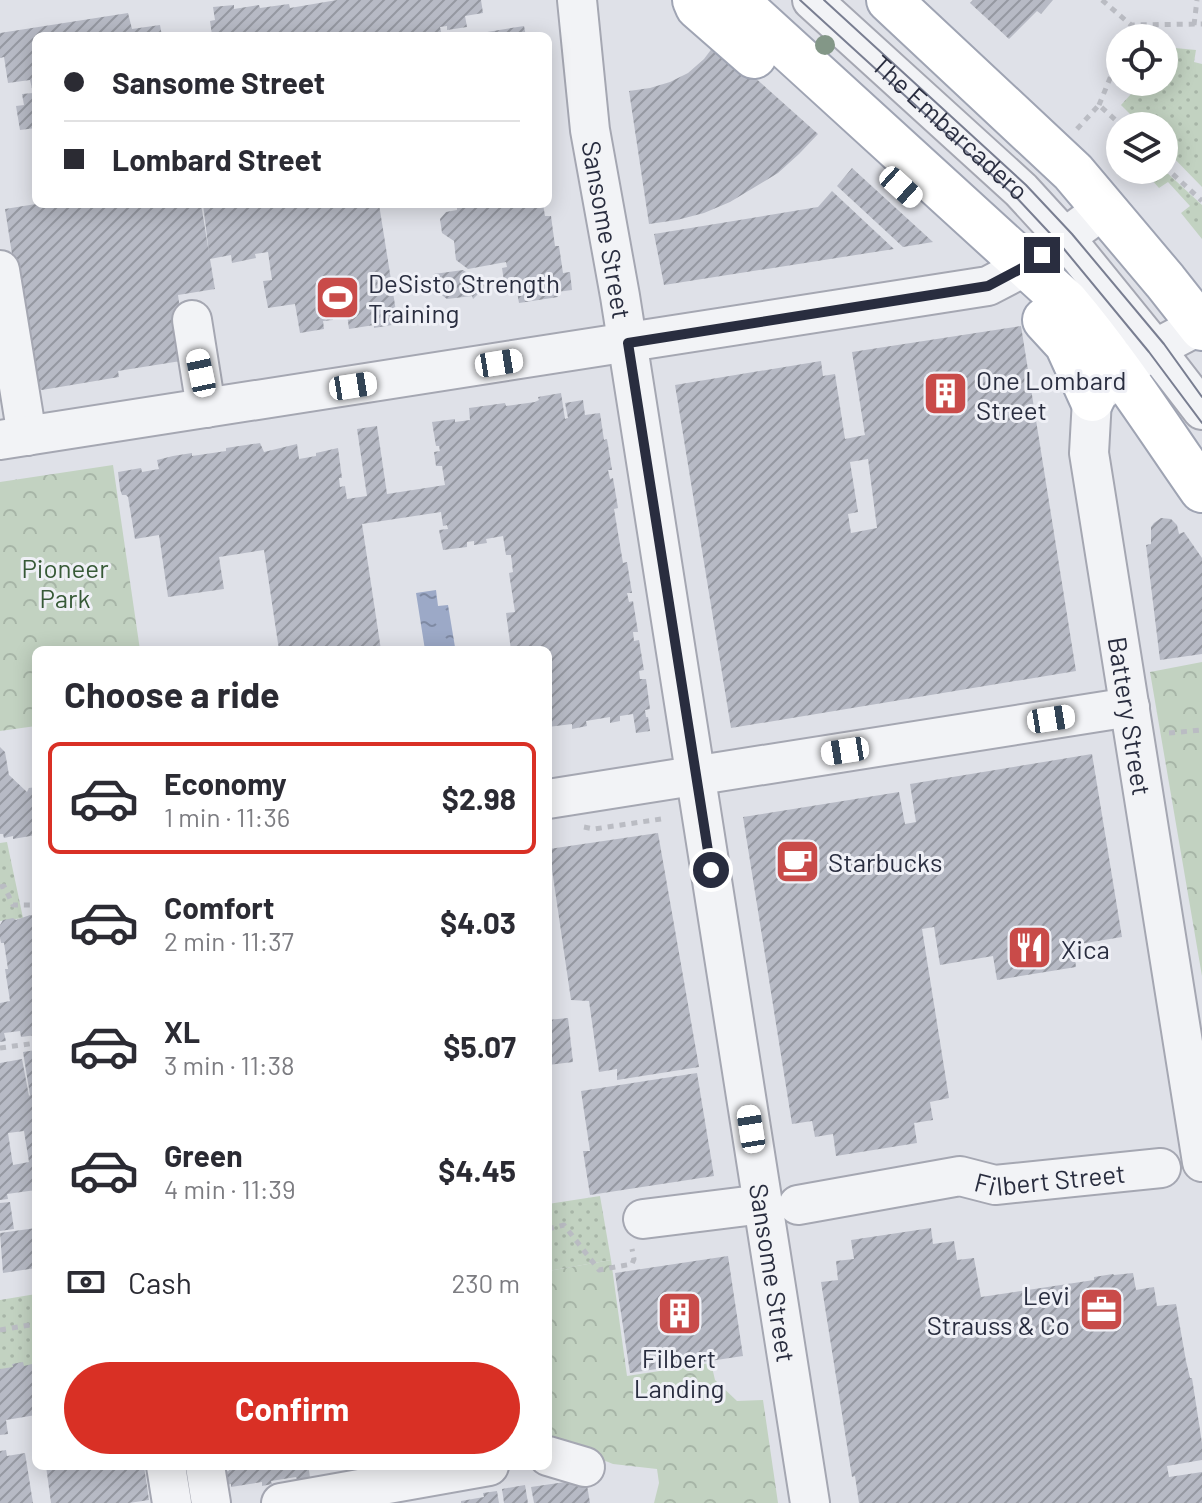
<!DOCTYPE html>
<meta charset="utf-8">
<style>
:root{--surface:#fff;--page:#f2f2f3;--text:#2b2b33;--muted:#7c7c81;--line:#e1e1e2;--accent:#d93025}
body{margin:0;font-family:Barlow,sans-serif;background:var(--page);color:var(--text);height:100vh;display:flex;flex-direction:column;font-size:30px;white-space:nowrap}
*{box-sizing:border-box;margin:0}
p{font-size:26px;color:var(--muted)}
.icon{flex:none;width:44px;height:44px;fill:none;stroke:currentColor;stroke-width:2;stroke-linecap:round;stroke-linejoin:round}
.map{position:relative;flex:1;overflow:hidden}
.drawer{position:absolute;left:32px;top:646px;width:520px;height:824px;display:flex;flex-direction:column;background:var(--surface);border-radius:12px;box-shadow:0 4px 20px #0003}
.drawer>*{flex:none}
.banner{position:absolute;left:32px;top:32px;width:520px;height:176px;border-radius:12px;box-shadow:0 4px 20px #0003;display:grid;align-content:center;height:176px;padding:0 32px;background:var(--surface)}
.tools{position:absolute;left:1106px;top:24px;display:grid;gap:16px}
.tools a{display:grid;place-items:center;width:72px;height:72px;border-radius:50%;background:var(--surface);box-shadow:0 4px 20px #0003;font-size:40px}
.end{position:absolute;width:36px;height:36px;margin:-18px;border:10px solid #292d3f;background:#fff;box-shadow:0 0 0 4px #fff}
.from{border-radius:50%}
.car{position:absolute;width:24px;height:48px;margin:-24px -12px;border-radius:10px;box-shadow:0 0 6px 2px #0007;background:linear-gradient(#fff 24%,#345 0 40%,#fff 0 76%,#345 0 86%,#fff 0)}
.banner b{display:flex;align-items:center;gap:28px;height:76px;font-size:30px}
.banner b+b{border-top:2px solid var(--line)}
.banner i{width:20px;height:20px;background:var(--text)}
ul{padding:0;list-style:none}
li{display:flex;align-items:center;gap:24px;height:112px;margin:0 16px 12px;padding:0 16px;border:4px solid transparent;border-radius:12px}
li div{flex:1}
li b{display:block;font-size:30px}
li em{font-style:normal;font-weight:700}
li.on{border-color:var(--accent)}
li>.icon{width:72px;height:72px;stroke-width:1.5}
h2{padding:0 32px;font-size:36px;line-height:96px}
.pay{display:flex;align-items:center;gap:20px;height:88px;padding:0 32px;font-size:30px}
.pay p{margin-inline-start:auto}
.button{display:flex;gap:16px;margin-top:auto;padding:16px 32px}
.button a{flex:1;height:92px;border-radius:48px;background:var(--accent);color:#fff;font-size:32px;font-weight:700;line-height:92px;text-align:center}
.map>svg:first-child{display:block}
</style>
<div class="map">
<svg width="1202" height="1503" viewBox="0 0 1202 1503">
<defs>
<pattern id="grass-dots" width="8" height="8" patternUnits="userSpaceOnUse" patternTransform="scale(2)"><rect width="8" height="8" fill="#c2d2c1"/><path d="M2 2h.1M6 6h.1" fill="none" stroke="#a7b5a7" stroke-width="1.8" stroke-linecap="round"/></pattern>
<pattern id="forest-crowns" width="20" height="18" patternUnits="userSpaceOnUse" patternTransform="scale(2)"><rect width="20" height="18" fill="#c2d2c1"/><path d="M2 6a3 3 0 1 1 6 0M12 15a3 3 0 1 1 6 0" fill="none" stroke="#a7b5a7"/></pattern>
<pattern id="water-ripples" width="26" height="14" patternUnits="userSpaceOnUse" patternTransform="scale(2)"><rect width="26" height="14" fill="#9ca9c7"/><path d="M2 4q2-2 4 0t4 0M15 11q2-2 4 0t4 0" fill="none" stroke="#7f8aa3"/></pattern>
<pattern id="building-hatch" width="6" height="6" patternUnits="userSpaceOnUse" patternTransform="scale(2)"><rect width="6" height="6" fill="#b7bac5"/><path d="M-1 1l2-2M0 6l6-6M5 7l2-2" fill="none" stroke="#9598a1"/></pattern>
</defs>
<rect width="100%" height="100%" fill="#dfe1e8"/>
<path fill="url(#grass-dots)" d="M1175 48 1196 50 1194 62 1202 64V187L1164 148V126H1142L1121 105 1142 82H1164V59Z
M1143 170H1164L1202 205V239L1181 213 1190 206 1168 182 1159 188Z
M7 842 23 918 0 921V843Z
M600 1196 611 1260 548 1271V1204Z
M36 1294V1367L0 1372V1300Z"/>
<path fill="url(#forest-crowns)" d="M113 465 140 650H36V726L0 731V482Z
M1202 662V976L1150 672Z
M611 1260 627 1376 711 1363 715 1380 737 1401 763 1400 778 1503H654L659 1483 657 1469 613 1464 548 1438V1271Z"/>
<path fill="url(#water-ripples)" d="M436 590 438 606 448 605 455 647 425 650 416 593Z"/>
<path fill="url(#building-hatch)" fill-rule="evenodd" d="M337 0H481L483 13 465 16 467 27 447 30V26L440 27 442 36 212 35 210 21 215 20 213 7 234 5V9L259 5 260 8 289 4 290 8Z
M973 0H1053L1041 14 1037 11 1009 39 970 3Z
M128 13 132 29 160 25 162 36H36V128L20 130 16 106 24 105 22 94 33 93 30 80 8 83 4 57 0 58V33Z
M524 26 526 36H475V34Z
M716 43 818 134 799 154 778 173 730 202 704 213 677 220 649 224 629 91 650 88 670 82 688 73 704 59Z
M852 168 933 242 903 247 837 186Z
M832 191 894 249 664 285 654 234 818 207Z
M36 204H201L209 253 203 204H379L398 324 374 328V325L349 329 346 307 331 309 333 320 323 321 324 329 300 333 295 304 268 308 263 281 272 280 268 252 255 254 256 258 232 263 231 255 210 259 215 289 178 295 187 360 118 371 119 377 42 390 32 383 5 209Z
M457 204H543L545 216H551L555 246H559L563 273 570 272 572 290 557 292 558 297 519 303 516 286 505 288 502 268 507 267 506 262 468 269 456 260 454 241 442 233 440 219 446 212 457 210Z
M463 270 486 286 473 299 472 296 447 299 427 284 434 274Z
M1021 326 1076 671 731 728 675 385 821 361 823 376 835 374 845 439 865 435 852 352ZM868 459 877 528 851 533 848 514 858 512 850 462Z
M561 393 565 419 568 418 565 403 583 400 585 415 600 413 604 440 607 439 612 470H608L610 479 613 478 618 508 614 509 623 563 627 562 632 593H627L629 602 633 601 638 632H633L634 641 639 640 644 670 639 671 640 679H646L650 709 645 710 646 717H648L650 731 636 733 633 714 620 716V721L610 723V717L586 721 587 726 572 729V724L548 727V650H511L506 613 515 612 509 573 513 572 511 555H506L503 536 486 539 487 543 474 545V541L467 542V547L443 550 439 530 448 529 447 525 443 526 441 512 362 524 381 650H279L264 550 219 557 224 589 168 597 159 535 135 539 128 497 126 495H122L120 489 118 472 141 468 142 472 159 469 157 460 173 456 192 453V456L226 451V448L260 443 264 452 297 444 299 459 316 456V453L338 448 342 478H339L340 487 345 486 347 499 367 496 357 429 377 426 387 494 445 485 442 466H436L434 452 440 451 439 446H436L432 422 455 419V422L470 420 469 408 505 403 506 406 535 402 539 400 538 397Z
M1161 518 1171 519 1177 525 1179 534 1184 532 1202 558V654L1160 660 1146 545 1151 544V527L1154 523Z
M0 747 5 752 9 775 27 792 29 788 36 787V835L13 839V836L4 838 3 834H0Z
M1092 754 1122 937 1073 945 1076 967 997 980 993 956 940 965 934 927 922 929 949 1098 930 1102 933 1120 914 1123 917 1143 836 1156 833 1134 815 1137 812 1121 792 1124 743 817 899 792 905 824 916 822 910 784Z
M658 833 699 1067 617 1080V1069L599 1072 589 1001 571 1000 549 849Z
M30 915 36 916V1035L21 1037 20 1031 4 1033 6 1041 0 1042V1003L10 1001 5 969H8L4 943H1L0 938V925L3 920 13 918 16 920Z
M568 1018 573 1062 548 1065V1020Z
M36 1050V1190L7 1194 8 1199 0 1200V1063L22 1059 29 1096 30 1095 23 1052ZM24 1131 29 1162 13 1165 8 1133Z
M697 1073 714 1176 590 1195 583 1151H590L581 1091Z
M10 1202 14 1229 0 1231V1203Z
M36 1228V1268L3 1273 0 1233Z
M931 1228 933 1244 954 1241 957 1260 974 1258 981 1297 1094 1280V1277L1113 1274 1114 1275 1133 1273 1136 1290 1154 1287 1157 1306 1176 1304 1186 1361 1190 1378H1192L1202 1443V1460L1167 1466 1169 1477 1202 1472V1503H859L855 1476 852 1477 821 1282 838 1280 836 1261 854 1259 851 1240Z
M728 1256 743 1356 630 1373 615 1273Z
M23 1362 24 1366 36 1363V1415L6 1420 8 1434 0 1435V1369L13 1367 12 1364Z
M6 1450 7 1456 25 1453 33 1503H0V1451Z
M46 1466H144L149 1500 129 1503H51Z
M228 1466H321V1468L309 1470 310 1478 297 1480 296 1477 271 1481 272 1484 262 1486V1482L231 1487V1484L226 1485 224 1472 229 1471Z
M586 1479 590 1503H534L531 1487Z
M525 1485 528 1503H504L502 1489Z
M497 1491 499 1503H461V1501L484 1497 483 1493Z"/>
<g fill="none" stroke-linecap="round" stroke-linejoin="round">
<defs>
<g id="minor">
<path id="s1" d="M577 0 590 130 620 296 810 1503"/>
<path id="s2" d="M812 0 1021 190 1065 238 1155 349 1202 410"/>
<path d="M0 270 27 436"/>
<path d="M192 320 206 408"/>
<path id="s3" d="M1200 325 1149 352 1121 373 1092 399 1089 453 1202 1162"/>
<path d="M0 440 988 286 1026 266 1104 209"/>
<path d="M548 799 1130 707"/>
<path id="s4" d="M798 1205 960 1176 995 1185 1161 1168"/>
<path d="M643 1219 763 1204"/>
<path d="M548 1456 585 1467"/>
<path d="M166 1466 172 1503"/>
<path d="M205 1466 211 1503"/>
<path d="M281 1503 489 1466"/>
</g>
<path id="major" d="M695 0 698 7 754 56
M735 0 1066 302C1116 361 1158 427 1202 490
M889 0 1073 172 1165 281 1202 328
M1045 320 1067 344 1092 399"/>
</defs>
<use href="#minor" stroke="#a5a7b2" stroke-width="42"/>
<use href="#major" stroke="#9fa4b3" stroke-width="48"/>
<path stroke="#babcc3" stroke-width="5" stroke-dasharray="6 6" stroke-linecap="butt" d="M1102 0 1131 25 1202 24
M1194 25 1197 0
M1126 38 1131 25
M1099 105 1120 54
M1077 129 1099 105 1122 126
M1164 166 1202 201
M1169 733 1202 730
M584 827 594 829 661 819
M0 887 4 886 13 905H36
M0 1048 36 1043
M548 1229 564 1225 599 1270 632 1264 634 1259 632 1249
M0 1330 36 1324"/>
<use href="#minor" stroke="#f2f3f6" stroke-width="38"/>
<use href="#major" stroke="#fff" stroke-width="44"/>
<path stroke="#797e91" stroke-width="2" d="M800 0 1015 196 1059 243 1149 352 1202 423
M824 0 1026 185 1072 234 1164 344 1202 397"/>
</g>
<circle fill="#839787" cx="825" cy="45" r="10"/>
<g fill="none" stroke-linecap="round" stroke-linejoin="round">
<path stroke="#292d3f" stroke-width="10" d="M711 870 628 343 988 286 1026 266 1042 255"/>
</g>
<defs>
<symbol id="stadium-square" viewBox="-11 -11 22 22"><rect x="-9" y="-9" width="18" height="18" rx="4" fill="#c94b49" stroke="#eff0f6"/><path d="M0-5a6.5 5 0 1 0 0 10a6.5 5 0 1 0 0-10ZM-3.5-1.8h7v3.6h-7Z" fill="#fff"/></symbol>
<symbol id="building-square" viewBox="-11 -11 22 22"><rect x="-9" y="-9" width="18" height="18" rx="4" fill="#c94b49" stroke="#eff0f6"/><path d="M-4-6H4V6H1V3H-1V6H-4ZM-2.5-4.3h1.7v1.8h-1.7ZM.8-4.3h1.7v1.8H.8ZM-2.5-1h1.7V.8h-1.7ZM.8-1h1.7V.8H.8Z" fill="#fff"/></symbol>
<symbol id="cafe-square" viewBox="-11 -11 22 22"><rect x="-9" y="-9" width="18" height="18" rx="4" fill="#c94b49" stroke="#eff0f6"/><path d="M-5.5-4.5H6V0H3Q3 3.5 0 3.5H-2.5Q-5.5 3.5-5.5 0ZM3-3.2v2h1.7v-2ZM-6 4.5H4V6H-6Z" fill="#fff"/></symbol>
<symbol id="restaurant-square" viewBox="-11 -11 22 22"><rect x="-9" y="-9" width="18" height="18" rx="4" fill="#c94b49" stroke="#eff0f6"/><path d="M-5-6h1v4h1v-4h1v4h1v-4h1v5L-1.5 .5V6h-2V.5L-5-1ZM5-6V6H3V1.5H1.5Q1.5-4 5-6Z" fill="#fff"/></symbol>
<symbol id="office-square" viewBox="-11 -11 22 22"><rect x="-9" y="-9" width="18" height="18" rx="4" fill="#c94b49" stroke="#eff0f6"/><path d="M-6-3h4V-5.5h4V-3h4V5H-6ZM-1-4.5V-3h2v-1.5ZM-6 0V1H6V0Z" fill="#fff"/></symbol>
</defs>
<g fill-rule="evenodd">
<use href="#stadium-square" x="312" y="272" width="51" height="51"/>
<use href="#building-square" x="920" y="368" width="51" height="51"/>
<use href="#cafe-square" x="772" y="836" width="51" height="51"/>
<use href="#restaurant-square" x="1004" y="922" width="51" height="51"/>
<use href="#office-square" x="1076" y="1284" width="51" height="51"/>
<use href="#building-square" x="654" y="1288" width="51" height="51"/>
</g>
<g text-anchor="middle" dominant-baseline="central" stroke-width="6" stroke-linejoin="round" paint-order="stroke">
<g font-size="26" fill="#292d3f" stroke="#eff0f6">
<text stroke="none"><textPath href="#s2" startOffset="188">The Embarcadero</textPath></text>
<text stroke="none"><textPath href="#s1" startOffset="232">Sansome Street</textPath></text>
<text stroke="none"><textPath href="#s3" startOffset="452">Battery Street</textPath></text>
<text stroke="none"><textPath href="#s4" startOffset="256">Filbert Street</textPath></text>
<text stroke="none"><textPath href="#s1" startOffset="1288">Sansome Street</textPath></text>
</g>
<g font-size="26" fill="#292d3f" stroke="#eff0f6" text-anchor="start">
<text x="368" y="282">DeSisto Strength<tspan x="368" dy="30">Training</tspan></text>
<text x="976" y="379">One Lombard<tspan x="976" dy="30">Street</tspan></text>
<text x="828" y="861">Starbucks</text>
<text x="1061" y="948">Xica</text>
<text x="1070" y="1294" text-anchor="end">Levi<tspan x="1070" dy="30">Strauss &amp; Co</tspan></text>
<text x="679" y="1357" text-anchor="middle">Filbert<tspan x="679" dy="30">Landing</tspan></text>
</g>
<g font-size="26" fill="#375a37" stroke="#eff0f6">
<text x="65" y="567">Pioneer<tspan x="65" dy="30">Park</tspan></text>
</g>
</g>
</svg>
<div class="tools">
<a><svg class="icon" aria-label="locate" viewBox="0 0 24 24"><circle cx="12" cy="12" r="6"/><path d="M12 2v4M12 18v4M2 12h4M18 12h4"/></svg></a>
<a><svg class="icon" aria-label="layers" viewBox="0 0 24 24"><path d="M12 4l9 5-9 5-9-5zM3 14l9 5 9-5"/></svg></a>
</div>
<i class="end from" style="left:711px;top:870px"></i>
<i class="end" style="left:1042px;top:255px"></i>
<i class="car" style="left:901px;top:187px;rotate:132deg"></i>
<i class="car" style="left:499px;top:363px;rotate:81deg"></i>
<i class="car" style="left:201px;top:373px;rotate:348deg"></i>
<i class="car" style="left:353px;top:386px;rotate:81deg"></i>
<i class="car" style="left:1051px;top:719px;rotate:81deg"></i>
<i class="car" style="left:845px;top:751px;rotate:261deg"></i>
<i class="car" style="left:751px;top:1129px;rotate:351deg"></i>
<div class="banner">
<b><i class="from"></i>Sansome Street</b>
<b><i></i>Lombard Street</b>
</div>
<section class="drawer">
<h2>Choose a ride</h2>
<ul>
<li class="on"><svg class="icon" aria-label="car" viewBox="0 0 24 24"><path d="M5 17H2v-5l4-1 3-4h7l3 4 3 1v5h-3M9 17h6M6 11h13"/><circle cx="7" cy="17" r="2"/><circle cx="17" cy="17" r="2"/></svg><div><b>Economy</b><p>1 min · 11:36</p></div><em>$2.98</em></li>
<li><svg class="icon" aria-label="car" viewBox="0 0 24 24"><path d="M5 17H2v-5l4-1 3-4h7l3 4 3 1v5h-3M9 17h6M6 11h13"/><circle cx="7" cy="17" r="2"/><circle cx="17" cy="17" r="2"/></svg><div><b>Comfort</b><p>2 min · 11:37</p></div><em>$4.03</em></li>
<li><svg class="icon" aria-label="car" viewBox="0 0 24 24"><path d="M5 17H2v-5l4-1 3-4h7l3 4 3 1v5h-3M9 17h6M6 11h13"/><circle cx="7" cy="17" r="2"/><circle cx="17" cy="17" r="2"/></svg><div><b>XL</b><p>3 min · 11:38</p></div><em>$5.07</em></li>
<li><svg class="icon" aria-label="car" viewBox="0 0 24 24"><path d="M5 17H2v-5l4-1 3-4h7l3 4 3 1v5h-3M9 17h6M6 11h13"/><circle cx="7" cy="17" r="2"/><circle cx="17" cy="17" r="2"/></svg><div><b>Green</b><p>4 min · 11:39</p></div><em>$4.45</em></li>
</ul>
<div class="pay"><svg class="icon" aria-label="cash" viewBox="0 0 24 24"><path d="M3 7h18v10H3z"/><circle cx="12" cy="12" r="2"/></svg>Cash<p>230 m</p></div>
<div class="button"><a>Confirm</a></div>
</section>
</div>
